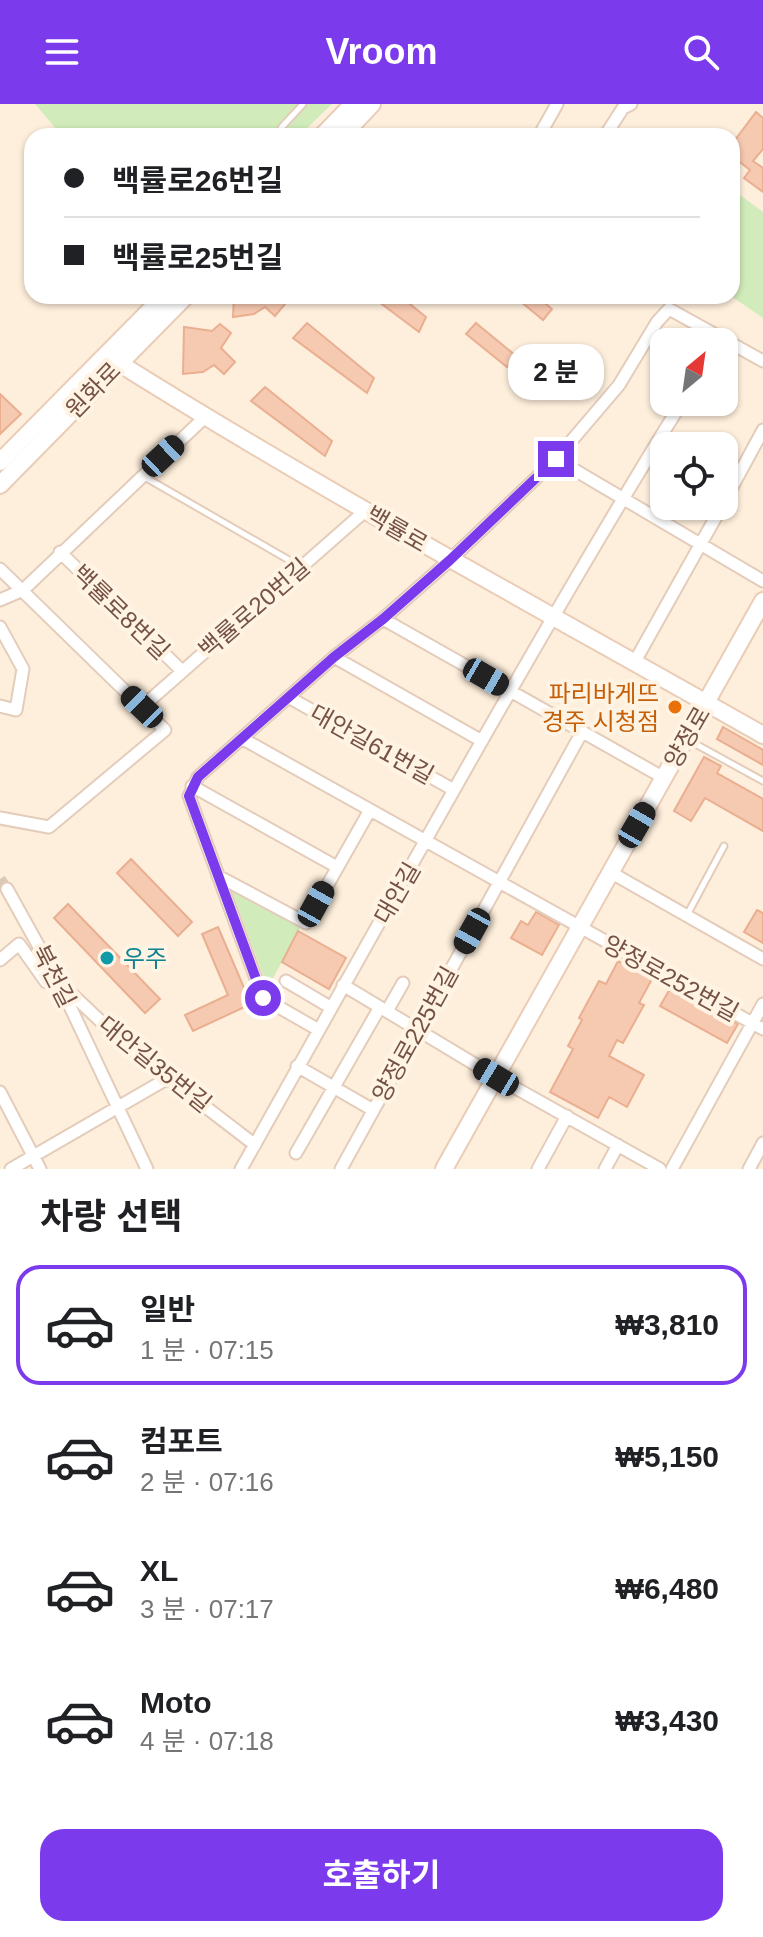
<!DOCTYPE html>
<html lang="ko">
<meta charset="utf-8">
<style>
:root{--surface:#fff;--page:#f2f2f2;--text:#202124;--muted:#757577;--line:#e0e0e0;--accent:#7c3aed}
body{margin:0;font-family:Helvetica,"Noto Sans KR",sans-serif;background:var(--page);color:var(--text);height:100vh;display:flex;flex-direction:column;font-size:30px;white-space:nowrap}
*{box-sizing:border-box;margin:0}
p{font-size:26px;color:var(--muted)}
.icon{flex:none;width:44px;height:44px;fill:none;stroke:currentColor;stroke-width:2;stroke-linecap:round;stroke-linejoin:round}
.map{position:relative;height:1065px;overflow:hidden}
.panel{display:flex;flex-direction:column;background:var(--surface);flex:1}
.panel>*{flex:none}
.banner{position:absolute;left:24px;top:24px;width:716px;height:176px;border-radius:24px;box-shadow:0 2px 6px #0004;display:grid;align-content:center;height:176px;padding:0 40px;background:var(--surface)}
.needle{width:52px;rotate:29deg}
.buttons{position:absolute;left:650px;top:224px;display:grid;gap:16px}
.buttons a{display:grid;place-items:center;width:88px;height:88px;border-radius:16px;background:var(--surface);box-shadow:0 2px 6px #0004;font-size:40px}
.end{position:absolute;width:36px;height:36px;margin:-18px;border:10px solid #7c3aed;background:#fff;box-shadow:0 0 0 4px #fff}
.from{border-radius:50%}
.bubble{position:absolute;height:56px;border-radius:24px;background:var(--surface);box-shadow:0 2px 6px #0004;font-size:26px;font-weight:700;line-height:56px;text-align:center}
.car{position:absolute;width:24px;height:48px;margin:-24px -12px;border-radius:10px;box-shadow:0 0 6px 2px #0007;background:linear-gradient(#222 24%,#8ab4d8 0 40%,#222 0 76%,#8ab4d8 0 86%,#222 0)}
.banner b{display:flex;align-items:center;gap:28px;height:76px;font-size:30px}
.banner b+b{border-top:2px solid var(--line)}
.banner i{width:20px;height:20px;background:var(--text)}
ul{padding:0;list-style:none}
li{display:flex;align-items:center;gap:24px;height:120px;margin:0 16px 12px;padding:0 24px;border:4px solid transparent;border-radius:24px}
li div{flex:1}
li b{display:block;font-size:30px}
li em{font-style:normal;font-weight:700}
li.on{border-color:var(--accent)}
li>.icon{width:72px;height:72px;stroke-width:1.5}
h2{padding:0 40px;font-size:36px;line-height:96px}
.button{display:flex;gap:16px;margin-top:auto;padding:16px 40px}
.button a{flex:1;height:92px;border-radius:24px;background:var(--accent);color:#fff;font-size:32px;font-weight:700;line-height:92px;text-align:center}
header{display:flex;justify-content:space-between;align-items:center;height:104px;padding:0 40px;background:var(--accent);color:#fff;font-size:36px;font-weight:700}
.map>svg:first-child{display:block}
</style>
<header><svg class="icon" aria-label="menu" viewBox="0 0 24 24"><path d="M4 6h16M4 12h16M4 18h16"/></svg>Vroom<svg class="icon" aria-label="search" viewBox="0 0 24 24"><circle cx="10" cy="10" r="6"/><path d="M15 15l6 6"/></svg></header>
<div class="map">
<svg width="763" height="1065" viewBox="0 0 763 1065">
<rect width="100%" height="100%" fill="#feefdc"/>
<path fill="#d1ecba" d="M35 0H332L299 32H62Z
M732 85 763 108V214L731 192Z
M228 777 298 818 300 824 271 878 265 876Z"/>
<path fill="#f6c9b1" stroke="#eaae90" stroke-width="2" d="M756 8 763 14V45L753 57 763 64V88L744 74 750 66 732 52V40Z
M234 192H277L285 200 275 212 265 203 254 210 233 213Z
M371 192H400L426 213 419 228Z
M514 192H537L552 205 543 216Z
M307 219 374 274 367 289 293 234Z
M476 219 516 252 507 263 466 230Z
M220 220 231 229 221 244 235 258 224 270 214 261 203 268 183 270 184 223 212 227Z
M265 283 332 337 325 352 251 297Z
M0 290 21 310 0 330Z
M723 623 763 646V661L717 635Z
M704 653 721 662 717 669 763 695V727L705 694 691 717 674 707Z
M131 755 192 818 178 832 117 769Z
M68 800 160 895 145 909 54 814Z
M757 806 763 809V839L744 828Z
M536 808 559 821 542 851 511 834 521 817 528 821Z
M218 823 251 900 193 927 185 911 228 891 202 830Z
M298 827 346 854 329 885 282 858Z
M618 857 652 875 639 899 644 901 623 939 617 936 609 952 644 971 627 1003 609 993 598 1014 550 988 573 945 568 942 582 916 579 914 599 877 606 880Z
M671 883 738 920 727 939 660 902Z"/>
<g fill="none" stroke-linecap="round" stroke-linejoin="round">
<path stroke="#dcc8b6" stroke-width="11" stroke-dasharray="11 5.5" stroke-linecap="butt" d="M0 775 7 785"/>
<defs>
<path id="lane" d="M282 32 281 24 303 0
M143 372 301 463
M690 637 763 677
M687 811 724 742"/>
<path id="street" d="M539 32 557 0
M605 32 623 4 631 0
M556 355 763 477
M724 398 763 326
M60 448 182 567
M0 465 165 626 49 723 0 714
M0 496 23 486 205 313
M383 515 664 674
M0 523 23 565 16 606 0 602
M334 553 482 637
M634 559 722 402
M290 594 454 686
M142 603 365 407
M243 635 763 925
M192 682 337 763
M610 768 763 855
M218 772 306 819 370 706
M7 785 58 877 147 1065
M0 856 19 840 46 878 58 877 129 944 255 1041
M286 877 330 903
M343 881 496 973 660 1065
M387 907 403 879
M317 925 263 894 189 692 198 673 334 553 383 515 450 456 556 355 619 281 657 218 669 205 763 257
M297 962 373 1006
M0 988 40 1065
M296 1049 380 903
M11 1065 170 973
M241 1065C386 808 527 549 682 298
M341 1065 582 628
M538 1065 567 1012
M605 1065 618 1041
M672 1065 763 900
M749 1065 763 1039"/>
<path id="secondary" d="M322 32 353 0
M342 32 372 0
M106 251C320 386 543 506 763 631
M0 358 164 192
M0 381 186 192
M444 1065 763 497"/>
</defs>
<use href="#lane" stroke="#e4ccbb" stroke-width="9"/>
<use href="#street" stroke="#e4ccbb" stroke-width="15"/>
<use href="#secondary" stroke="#eaccb7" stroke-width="20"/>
<use href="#lane" stroke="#fff" stroke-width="5"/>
<use href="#street" stroke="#fff" stroke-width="11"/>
<use href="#secondary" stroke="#fff" stroke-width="16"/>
</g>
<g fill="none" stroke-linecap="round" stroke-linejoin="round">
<path stroke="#7c3aed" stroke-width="10" d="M263 894 189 692 198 673 334 553 383 515 450 456 556 355"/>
</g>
<circle fill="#e8710a" stroke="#fff3e4" stroke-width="3" cx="675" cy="603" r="8"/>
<circle fill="#0f9aa8" stroke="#fff3e4" stroke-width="3" cx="107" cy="854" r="8"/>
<g text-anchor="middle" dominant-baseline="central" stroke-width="8" stroke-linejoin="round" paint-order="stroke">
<g font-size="24" fill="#755243" stroke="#fff3e4">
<text transform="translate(93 286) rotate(-46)">원화로</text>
<text transform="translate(397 425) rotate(30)">백률로</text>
<text transform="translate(254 504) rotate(-41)">백률로20번길</text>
<text transform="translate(121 508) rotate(44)">백률로8번길</text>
<text transform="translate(687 633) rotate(-60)">양정로</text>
<text transform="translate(372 640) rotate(29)">대안길61번길</text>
<text transform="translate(397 789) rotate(-60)">대안길</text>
<text transform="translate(54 872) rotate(63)">북천길</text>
<text transform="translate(671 874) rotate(29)">양정로252번길</text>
<text transform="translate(415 930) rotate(-61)">양정로225번길</text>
<text transform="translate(155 960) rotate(39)">대안길35번길</text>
</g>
<g font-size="24" fill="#c56008" stroke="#fff3e4" text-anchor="end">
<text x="659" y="589">파리바게뜨<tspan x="659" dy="28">경주 시청점</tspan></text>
</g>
<g font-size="24" fill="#0d838f" stroke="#fff3e4" text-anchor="start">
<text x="123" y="854">우주</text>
</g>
</g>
</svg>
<div class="buttons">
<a><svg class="needle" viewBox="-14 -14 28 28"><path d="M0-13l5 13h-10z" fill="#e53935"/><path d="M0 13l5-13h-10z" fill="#757577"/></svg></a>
<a><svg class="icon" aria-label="locate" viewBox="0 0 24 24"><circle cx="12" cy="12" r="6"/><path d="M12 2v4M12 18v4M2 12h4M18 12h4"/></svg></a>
</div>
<i class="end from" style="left:263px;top:894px"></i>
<i class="end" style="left:556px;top:355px"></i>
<div class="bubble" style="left:508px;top:240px;width:96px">2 분</div>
<i class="car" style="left:163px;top:352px;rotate:47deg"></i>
<i class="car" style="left:486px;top:573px;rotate:120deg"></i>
<i class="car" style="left:142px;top:603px;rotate:314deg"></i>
<i class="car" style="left:637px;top:721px;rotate:30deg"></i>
<i class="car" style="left:316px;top:800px;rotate:29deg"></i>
<i class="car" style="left:472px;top:827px;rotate:209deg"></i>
<i class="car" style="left:496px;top:973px;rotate:301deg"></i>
<div class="banner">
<b><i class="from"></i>백률로26번길</b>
<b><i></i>백률로25번길</b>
</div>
</div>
<section class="panel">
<h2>차량 선택</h2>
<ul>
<li class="on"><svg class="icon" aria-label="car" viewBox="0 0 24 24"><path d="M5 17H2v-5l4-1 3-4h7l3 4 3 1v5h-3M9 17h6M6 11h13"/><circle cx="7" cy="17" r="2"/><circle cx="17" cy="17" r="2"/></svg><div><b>일반</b><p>1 분 · 07:15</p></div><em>₩3,810</em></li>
<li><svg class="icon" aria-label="car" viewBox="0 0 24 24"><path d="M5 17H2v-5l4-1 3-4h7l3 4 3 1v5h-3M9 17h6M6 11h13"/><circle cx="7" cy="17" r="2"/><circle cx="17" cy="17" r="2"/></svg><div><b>컴포트</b><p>2 분 · 07:16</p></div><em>₩5,150</em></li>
<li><svg class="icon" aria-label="car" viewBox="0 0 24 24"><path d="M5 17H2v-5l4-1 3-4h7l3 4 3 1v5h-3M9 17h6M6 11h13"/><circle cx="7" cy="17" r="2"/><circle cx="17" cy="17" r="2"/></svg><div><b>XL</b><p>3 분 · 07:17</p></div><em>₩6,480</em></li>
<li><svg class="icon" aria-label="car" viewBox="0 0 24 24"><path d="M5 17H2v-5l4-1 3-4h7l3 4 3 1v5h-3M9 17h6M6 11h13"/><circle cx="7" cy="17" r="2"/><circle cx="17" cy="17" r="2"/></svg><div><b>Moto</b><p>4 분 · 07:18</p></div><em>₩3,430</em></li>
</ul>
<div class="button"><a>호출하기</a></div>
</section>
